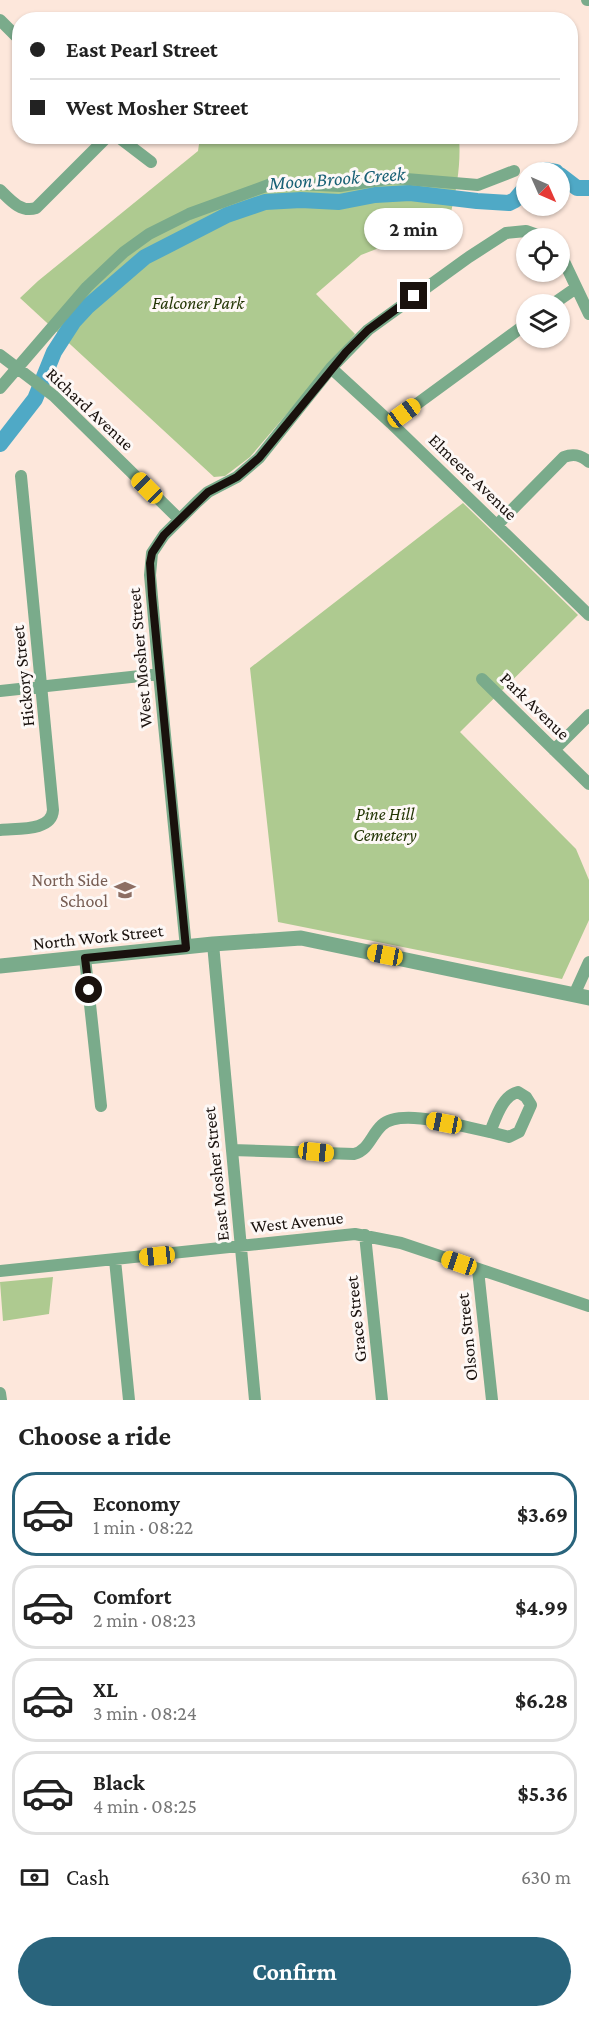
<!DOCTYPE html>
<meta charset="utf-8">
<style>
:root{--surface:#fff;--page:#f6f6f6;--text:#222;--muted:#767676;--line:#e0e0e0;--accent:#29647c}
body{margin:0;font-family:"Crimson Pro",serif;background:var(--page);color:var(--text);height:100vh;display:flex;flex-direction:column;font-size:22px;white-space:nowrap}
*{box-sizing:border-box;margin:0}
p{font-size:20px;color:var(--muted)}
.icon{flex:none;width:33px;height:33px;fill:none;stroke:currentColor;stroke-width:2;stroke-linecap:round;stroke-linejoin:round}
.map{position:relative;height:1400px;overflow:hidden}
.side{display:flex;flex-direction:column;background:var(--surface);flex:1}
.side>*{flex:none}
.guide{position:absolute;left:12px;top:12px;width:566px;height:132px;border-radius:24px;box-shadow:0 2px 4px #0004;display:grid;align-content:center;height:132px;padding:0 18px;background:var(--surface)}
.needle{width:39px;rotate:135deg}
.buttons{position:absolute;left:516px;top:162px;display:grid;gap:12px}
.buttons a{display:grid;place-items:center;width:54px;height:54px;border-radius:50%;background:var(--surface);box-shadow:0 2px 4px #0004;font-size:30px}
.end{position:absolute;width:27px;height:27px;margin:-14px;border:8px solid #19110d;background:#fff;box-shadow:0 0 0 3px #fff}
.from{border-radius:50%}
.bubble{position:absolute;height:42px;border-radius:21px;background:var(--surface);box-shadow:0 2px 4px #0004;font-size:20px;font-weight:700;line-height:42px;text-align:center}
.car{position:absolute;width:18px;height:36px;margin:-18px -9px;border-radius:8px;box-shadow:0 0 4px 2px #0007;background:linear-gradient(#f5c518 24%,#345 0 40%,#f5c518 0 76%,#345 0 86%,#f5c518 0)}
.guide b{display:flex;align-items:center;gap:21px;height:57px;font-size:22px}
.guide b+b{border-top:2px solid var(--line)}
.guide i{width:15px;height:15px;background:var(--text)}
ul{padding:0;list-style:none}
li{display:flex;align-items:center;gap:18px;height:84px;margin:0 12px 9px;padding:0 6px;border:3px solid var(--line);border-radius:24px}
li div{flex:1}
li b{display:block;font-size:22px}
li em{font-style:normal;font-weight:700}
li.current{border-color:var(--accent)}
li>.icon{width:54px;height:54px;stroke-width:1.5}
h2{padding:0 18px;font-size:27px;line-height:72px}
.pay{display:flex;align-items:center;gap:15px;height:66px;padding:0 18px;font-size:22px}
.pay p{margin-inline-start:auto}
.primary-button{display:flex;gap:12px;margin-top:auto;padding:12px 18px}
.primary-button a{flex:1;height:69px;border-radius:36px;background:var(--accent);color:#fff;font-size:24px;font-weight:700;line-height:69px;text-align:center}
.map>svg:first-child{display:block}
</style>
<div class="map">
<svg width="589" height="1400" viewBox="0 0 589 1400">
<rect width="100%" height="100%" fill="#fde7db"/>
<path fill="#aeca90" d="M200 137H459C461 163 457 187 451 212L397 241 361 255 316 294 355 334 250 457 225 476 214 477 20 298 38 281 198 151Z
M463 503 578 615 460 732 576 849 589 880V920L562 979 278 922 250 668Z
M53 1277 49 1314 3 1321 0 1282Z"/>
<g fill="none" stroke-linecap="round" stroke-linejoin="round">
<path stroke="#4fa9c6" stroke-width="16" d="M536 172 544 170 556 172
M560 175 577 188H589
M0 444 35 399 54 352 74 321 87 307 145 257 227 215 265 202 301 200 339 202 375 195 410 193 477 201 509 203 515 200 526 187"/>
<path stroke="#7aab8b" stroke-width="12" d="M587 0H589
M0 20 20 40
M117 136 151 162
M0 190C10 200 21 213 36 208L108 136
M560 253 589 314
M553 304 576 288
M0 355 54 396 179 519
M331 368 391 423 589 615
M0 388 87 287 124 252 149 234 189 214 274 183 340 186 394 178 478 185 514 171
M391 423 526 324
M497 525 564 457C574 453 581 455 589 462
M482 679 589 784
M0 691 159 674
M554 750 589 715
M0 830C16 828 52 832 53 810L21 476
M213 944 255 1400
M186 948 159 674 150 575 152 553 164 535 197 502 208 492 237 477 259 458 331 368 368 330 469 257 506 233 526 231 546 238
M85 958 101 1106
M574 995 589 962
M518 1092 526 1097 531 1105 519 1132 509 1137 490 1132C496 1118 502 1096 518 1092Z
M232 1150 354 1154C369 1150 371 1135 382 1125 401 1107 466 1128 490 1132
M365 1235 382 1400
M115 1260 129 1400
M478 1270 492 1400
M0 1271 355 1234 401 1243 589 1306
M0 1393 1 1400"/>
<path stroke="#7aab8b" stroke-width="15" d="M0 966 213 944 301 938 589 998"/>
</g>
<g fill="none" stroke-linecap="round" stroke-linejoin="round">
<path stroke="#19110d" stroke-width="8" d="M89 990 85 958 186 948 152 595 150 563 152 553 164 535 208 492 237 477 259 458 346 352 368 330 414 296"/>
</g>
<defs>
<symbol id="school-bare" viewBox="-9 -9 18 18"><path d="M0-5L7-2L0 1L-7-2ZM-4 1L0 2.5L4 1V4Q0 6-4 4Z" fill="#8d6e63" stroke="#fdf8f6" stroke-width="2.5" paint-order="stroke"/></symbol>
</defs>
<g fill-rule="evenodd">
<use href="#school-bare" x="110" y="875" width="30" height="30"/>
</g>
<g text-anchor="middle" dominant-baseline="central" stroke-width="6" stroke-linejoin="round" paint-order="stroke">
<g font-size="18" font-style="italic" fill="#223504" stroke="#fdf8f6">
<text x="198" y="303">Falconer Park</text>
<text x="385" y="814">Pine Hill<tspan x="385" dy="21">Cemetery</tspan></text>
</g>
<g font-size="18" fill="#19110d" stroke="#fdf8f6">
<text transform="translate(90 409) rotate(43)">Richard Avenue</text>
<text transform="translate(473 477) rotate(44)">Elmeere Avenue</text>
<text transform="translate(140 658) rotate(-95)">West Mosher Street</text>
<text transform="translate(23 676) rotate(-96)">Hickory Street</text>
<text transform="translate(535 706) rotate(44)">Park Avenue</text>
<text transform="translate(98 937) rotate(-6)">North Work Street</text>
<text transform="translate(216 1174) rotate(-96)">East Mosher Street</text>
<text transform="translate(297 1222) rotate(-6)">West Avenue</text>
<text transform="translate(356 1319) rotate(-96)">Grace Street</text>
<text transform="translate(467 1337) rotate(-96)">Olson Street</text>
</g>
<g font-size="18" fill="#785e54" stroke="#fdf8f6" text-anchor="end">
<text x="108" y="880">North Side<tspan x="108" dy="21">School</tspan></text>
</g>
<g font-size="20" font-style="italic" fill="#186075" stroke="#fdf8f6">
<text transform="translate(337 178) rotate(-4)">Moon Brook Creek</text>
</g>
</g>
</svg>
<div class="buttons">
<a><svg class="needle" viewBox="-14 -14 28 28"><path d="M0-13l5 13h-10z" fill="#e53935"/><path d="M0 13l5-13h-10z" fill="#767676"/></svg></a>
<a><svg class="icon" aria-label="locate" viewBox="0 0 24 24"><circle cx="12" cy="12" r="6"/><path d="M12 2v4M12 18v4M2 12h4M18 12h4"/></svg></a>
<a><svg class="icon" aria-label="layers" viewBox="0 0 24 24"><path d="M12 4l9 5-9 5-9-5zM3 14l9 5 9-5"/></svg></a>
</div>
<i class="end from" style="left:89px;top:990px"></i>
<i class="end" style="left:414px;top:296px"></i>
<div class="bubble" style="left:364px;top:208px;width:99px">2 min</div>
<i class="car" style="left:404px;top:413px;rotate:54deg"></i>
<i class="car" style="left:147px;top:488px;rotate:315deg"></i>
<i class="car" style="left:385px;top:955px;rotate:281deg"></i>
<i class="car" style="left:444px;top:1123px;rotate:281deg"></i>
<i class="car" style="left:316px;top:1152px;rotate:96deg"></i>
<i class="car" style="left:157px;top:1256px;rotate:264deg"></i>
<i class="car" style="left:459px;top:1263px;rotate:289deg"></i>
<div class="guide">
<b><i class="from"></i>East Pearl Street</b>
<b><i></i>West Mosher Street</b>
</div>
</div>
<section class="side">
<h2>Choose a ride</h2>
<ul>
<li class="current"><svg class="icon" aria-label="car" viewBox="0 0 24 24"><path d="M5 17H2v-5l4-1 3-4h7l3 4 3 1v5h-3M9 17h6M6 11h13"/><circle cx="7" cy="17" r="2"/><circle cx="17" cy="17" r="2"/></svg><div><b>Economy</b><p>1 min · 08:22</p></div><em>$3.69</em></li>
<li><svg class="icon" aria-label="car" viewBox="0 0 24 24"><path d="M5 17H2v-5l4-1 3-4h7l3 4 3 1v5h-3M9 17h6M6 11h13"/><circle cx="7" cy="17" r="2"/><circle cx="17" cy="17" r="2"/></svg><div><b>Comfort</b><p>2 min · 08:23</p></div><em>$4.99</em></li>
<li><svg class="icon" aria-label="car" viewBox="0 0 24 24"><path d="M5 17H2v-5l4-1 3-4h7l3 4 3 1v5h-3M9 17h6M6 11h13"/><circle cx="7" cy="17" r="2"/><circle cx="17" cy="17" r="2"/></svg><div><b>XL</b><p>3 min · 08:24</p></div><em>$6.28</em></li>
<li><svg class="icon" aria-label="car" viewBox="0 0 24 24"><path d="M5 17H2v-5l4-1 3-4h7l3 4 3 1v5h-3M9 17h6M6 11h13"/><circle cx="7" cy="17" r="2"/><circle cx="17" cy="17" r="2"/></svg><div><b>Black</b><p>4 min · 08:25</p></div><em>$5.36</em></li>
</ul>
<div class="pay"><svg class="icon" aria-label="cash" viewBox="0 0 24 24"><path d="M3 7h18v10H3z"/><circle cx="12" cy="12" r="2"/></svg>Cash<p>630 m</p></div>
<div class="primary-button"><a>Confirm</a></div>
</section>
